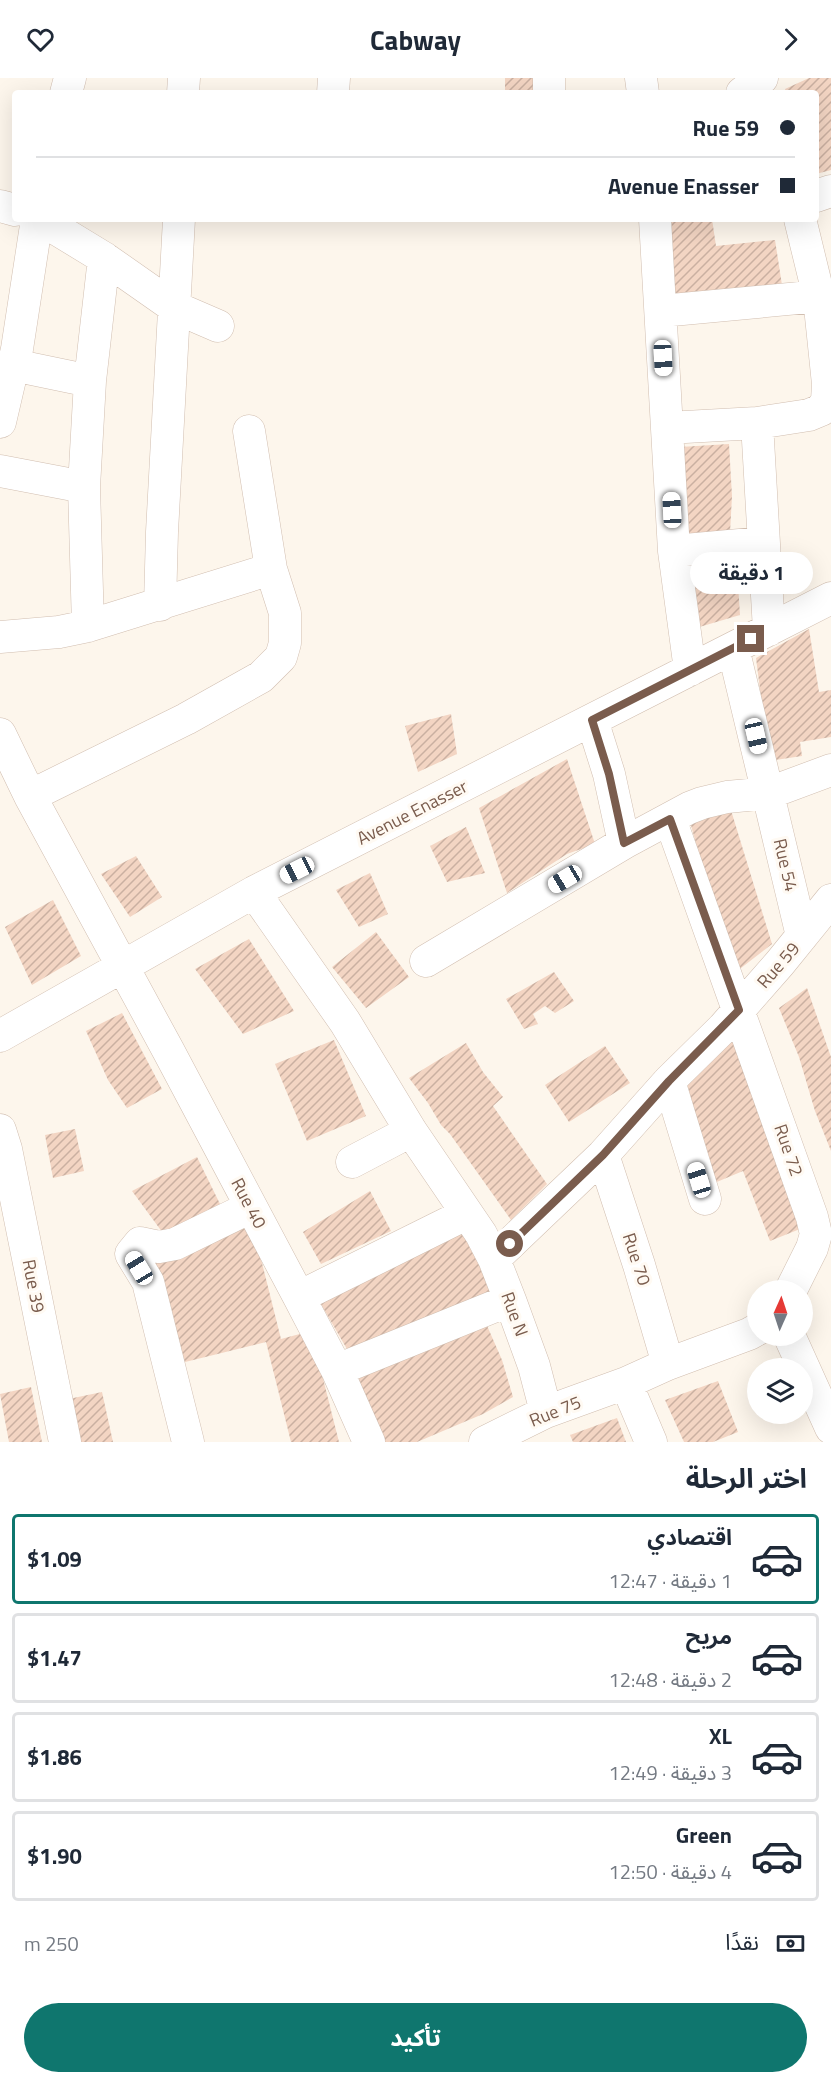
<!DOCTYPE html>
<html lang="ar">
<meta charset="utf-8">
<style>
:root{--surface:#fff;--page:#f6f6f7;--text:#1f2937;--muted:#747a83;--line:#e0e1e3;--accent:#0f766e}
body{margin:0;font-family:"Titillium Web","Noto Sans Arabic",sans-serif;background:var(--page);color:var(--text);direction:rtl;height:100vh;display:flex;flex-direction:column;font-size:22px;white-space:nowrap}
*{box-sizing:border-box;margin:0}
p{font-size:20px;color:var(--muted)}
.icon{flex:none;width:33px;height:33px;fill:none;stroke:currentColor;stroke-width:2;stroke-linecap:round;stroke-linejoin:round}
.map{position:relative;height:1364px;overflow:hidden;direction:ltr}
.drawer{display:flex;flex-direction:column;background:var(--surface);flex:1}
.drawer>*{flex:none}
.guide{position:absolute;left:12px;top:12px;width:807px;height:132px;border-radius:6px;box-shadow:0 6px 24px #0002;direction:rtl;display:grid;align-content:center;height:132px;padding:0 24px;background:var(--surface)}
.needle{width:39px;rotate:3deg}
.controls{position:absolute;left:747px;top:1202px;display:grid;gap:12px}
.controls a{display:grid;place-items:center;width:66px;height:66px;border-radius:50%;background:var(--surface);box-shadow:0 6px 24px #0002;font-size:30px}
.end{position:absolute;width:27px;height:27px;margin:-14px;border:8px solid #7a5c4d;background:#fff;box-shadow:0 0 0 3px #fff}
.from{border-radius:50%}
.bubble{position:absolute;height:42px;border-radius:21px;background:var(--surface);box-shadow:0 6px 24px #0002;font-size:20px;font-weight:700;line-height:42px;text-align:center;direction:rtl}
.car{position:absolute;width:18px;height:36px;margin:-18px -9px;border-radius:8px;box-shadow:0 0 4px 2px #0007;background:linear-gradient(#fff 24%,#345 0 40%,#fff 0 76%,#345 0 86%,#fff 0)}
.guide b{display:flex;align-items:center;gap:21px;height:57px;font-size:22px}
.guide b+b{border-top:2px solid var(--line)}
.guide i{width:15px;height:15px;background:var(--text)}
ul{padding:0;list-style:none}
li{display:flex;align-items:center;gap:18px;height:90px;margin:0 12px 9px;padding:0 12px;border:3px solid var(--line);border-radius:6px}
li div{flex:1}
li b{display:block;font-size:22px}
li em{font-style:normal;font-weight:700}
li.active{border-color:var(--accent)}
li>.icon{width:54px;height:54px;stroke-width:1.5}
h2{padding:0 24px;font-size:27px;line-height:72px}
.pay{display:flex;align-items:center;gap:15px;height:66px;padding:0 24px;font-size:22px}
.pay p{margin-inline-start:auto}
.action{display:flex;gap:12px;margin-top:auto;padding:12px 24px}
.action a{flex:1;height:69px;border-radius:36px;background:var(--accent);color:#fff;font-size:24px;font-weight:700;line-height:69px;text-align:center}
header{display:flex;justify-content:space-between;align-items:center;height:78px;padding:0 24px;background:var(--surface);font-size:27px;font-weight:700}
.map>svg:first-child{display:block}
</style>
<header><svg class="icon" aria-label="forward" viewBox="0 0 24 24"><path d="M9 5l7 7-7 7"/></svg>Cabway<svg class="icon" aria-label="heart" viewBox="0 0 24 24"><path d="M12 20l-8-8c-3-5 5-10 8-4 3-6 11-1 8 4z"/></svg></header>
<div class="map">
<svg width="831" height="1364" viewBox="0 0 831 1364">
<defs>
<pattern id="building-hatch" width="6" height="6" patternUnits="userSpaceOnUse" patternTransform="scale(1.5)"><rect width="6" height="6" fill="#f3d5c3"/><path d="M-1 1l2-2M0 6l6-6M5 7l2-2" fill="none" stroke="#cab0a1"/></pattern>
</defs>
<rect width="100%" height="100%" fill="#fdf6ec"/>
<path fill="url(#building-hatch)" d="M505 0H537L536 15H505Z
M809 0H831V92L816 96V15H786L785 11Z
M663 141H712L716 168 775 162 782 207 669 220Z
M729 366 732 418 730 455 687 459 680 369Z
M737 491 740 537 696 550 691 499Z
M809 551 819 614 831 612V659L800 664 802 678 769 683 756 580Z
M451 636 457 676 418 694 405 648Z
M567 681 595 766 567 776 507 815 479 730Z
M730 729 772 866 732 897 689 740Z
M466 749 485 795 447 804 430 768Z
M136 778 162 819 130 839 101 796Z
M370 795 388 836 359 849 336 812Z
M53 822 81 878 32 907 5 849Z
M376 854 409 899 366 930 332 889Z
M249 861 294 933 243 956 195 891Z
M554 894 574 923 555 935 545 928 533 936 538 946 524 951 506 921Z
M807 910 831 979V1073L815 1033 799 979 779 930Z
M122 935 162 1011 127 1030 108 1002 86 953Z
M732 956 805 1149 770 1163 743 1093 712 1106 676 1009Z
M334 962 366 1038 307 1063 275 986Z
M466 965 483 994 503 1019 493 1028 547 1106 511 1142 450 1056 441 1047 428 1025 409 1000Z
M605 968 630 1005 569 1044 545 1007Z
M75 1051 84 1093 53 1100 45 1057Z
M197 1079 221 1128 168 1162 132 1113Z
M370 1113 391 1153 321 1186 303 1154Z
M251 1141 281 1261 311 1253 339 1364H291L266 1264 177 1286 155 1182Z
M465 1153 494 1214 351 1278 318 1221Z
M485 1243 502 1282 513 1319 483 1336 417 1364H376L348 1304 384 1290 414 1274Z
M718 1303 738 1354 713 1364H684L665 1322Z
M31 1309 42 1364H9L0 1316Z
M102 1314 113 1364H68L59 1323Z
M617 1340 626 1364H573L570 1357Z"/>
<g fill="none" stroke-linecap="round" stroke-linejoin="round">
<defs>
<path id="minor" d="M549 0V15
M641 0 643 15
M66 15 70 0
M183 15 184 0
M333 15 334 0
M742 15 762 0
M816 118 831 113
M0 128 15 132
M40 141 104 180 174 229 218 248
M655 141 674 473 690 592
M661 233 831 217
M13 287 90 303
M0 344 17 271 37 141
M757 345 769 552
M667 350 757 345 809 337 821 332 827 323 828 306 819 219 800 141
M0 393 84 409
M674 473 762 465
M160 527 162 454 179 141
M88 548 84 409 90 303 104 180
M0 559 59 554 88 548 271 491
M733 570 802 858
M592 642 609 696 624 765
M0 656 30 718 168 972 299 1219 337 1292 369 1364
M30 718 186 641 261 599 281 579 285 565V535L271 491 249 353
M670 741 812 1139 816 1156 812 1170 791 1212
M254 814 345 944 411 1053 481 1156 494 1181 510 1222 534 1288 546 1334
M426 883 624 765 689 730 702 725 727 719 769 715 831 692
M0 958 254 814 831 520
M669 1003 705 1121
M0 1052 6 1071 65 1364
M603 1077 639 1187 668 1286
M352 1084 411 1053
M494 1181 603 1077 669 1003 723 950 780 885 831 822
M299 1219 466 1136
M789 1257 831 1350
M337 1292 510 1222
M626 1305 651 1364
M188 1364 148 1204 131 1176 140 1165 159 1169 175 1166 251 1129
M485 1364 546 1334 626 1305 668 1286 749 1256 758 1251"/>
</defs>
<use href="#minor" stroke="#d1beb0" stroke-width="33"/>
<use href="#minor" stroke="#fff" stroke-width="32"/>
</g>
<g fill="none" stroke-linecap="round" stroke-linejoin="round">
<path stroke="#7a5c4d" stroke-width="8" d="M510 1166 603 1077 669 1003 739 932 670 741 624 765 609 696 592 642 751 561"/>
</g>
<g text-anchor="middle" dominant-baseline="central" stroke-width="6" stroke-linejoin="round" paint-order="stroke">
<g font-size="18" fill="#7a5c4d" stroke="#fffaf3">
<text transform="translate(412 734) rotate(-27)">Avenue Enasser</text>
<text transform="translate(786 787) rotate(77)">Rue 54</text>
<text transform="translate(778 887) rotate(-49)">Rue 59</text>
<text transform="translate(789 1072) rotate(71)">Rue 72</text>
<text transform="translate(249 1125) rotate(62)">Rue 40</text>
<text transform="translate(637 1181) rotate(72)">Rue 70</text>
<text transform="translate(34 1208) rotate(79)">Rue 39</text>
<text transform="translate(515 1236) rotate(70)">Rue N</text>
<text transform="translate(555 1333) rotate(-22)">Rue 75</text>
</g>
</g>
</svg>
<div class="controls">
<a><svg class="needle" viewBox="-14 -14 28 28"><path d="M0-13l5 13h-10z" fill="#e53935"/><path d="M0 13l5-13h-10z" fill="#747a83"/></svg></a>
<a><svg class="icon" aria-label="layers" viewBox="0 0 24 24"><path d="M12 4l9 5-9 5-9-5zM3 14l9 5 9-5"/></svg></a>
</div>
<i class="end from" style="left:510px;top:1166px"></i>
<i class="end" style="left:751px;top:561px"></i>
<div class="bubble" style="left:690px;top:474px;width:123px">1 دقيقة</div>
<i class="car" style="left:663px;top:280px;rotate:177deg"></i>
<i class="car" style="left:672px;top:432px;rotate:357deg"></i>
<i class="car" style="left:756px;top:658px;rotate:167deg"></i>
<i class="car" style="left:297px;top:792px;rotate:243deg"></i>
<i class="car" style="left:565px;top:801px;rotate:239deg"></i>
<i class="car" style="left:699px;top:1102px;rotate:343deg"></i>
<i class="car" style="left:139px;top:1190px;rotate:329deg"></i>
<div class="guide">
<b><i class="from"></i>Rue 59</b>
<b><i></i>Avenue Enasser</b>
</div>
</div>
<section class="drawer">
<h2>اختر الرحلة</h2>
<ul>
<li class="active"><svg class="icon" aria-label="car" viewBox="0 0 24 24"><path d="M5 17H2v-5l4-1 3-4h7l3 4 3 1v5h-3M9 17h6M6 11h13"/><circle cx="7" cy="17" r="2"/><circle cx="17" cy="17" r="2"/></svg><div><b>اقتصادي</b><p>1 دقيقة · 12:47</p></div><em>$1.09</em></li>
<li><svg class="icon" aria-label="car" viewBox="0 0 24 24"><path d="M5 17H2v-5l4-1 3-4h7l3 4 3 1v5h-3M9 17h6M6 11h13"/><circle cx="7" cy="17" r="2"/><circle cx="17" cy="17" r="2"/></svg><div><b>مريح</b><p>2 دقيقة · 12:48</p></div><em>$1.47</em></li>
<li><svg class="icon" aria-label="car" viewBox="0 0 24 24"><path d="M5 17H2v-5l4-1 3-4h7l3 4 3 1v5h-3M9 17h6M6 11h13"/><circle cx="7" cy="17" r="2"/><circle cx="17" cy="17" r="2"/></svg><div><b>XL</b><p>3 دقيقة · 12:49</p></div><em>$1.86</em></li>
<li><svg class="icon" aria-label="car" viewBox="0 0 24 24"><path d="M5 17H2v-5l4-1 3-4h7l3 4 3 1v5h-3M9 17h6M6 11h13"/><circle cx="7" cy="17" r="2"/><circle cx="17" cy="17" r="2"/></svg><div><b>Green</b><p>4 دقيقة · 12:50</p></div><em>$1.90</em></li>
</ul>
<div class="pay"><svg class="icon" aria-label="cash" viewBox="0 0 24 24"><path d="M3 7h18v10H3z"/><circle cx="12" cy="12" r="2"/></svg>نقدًا<p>250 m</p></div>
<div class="action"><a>تأكيد</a></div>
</section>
